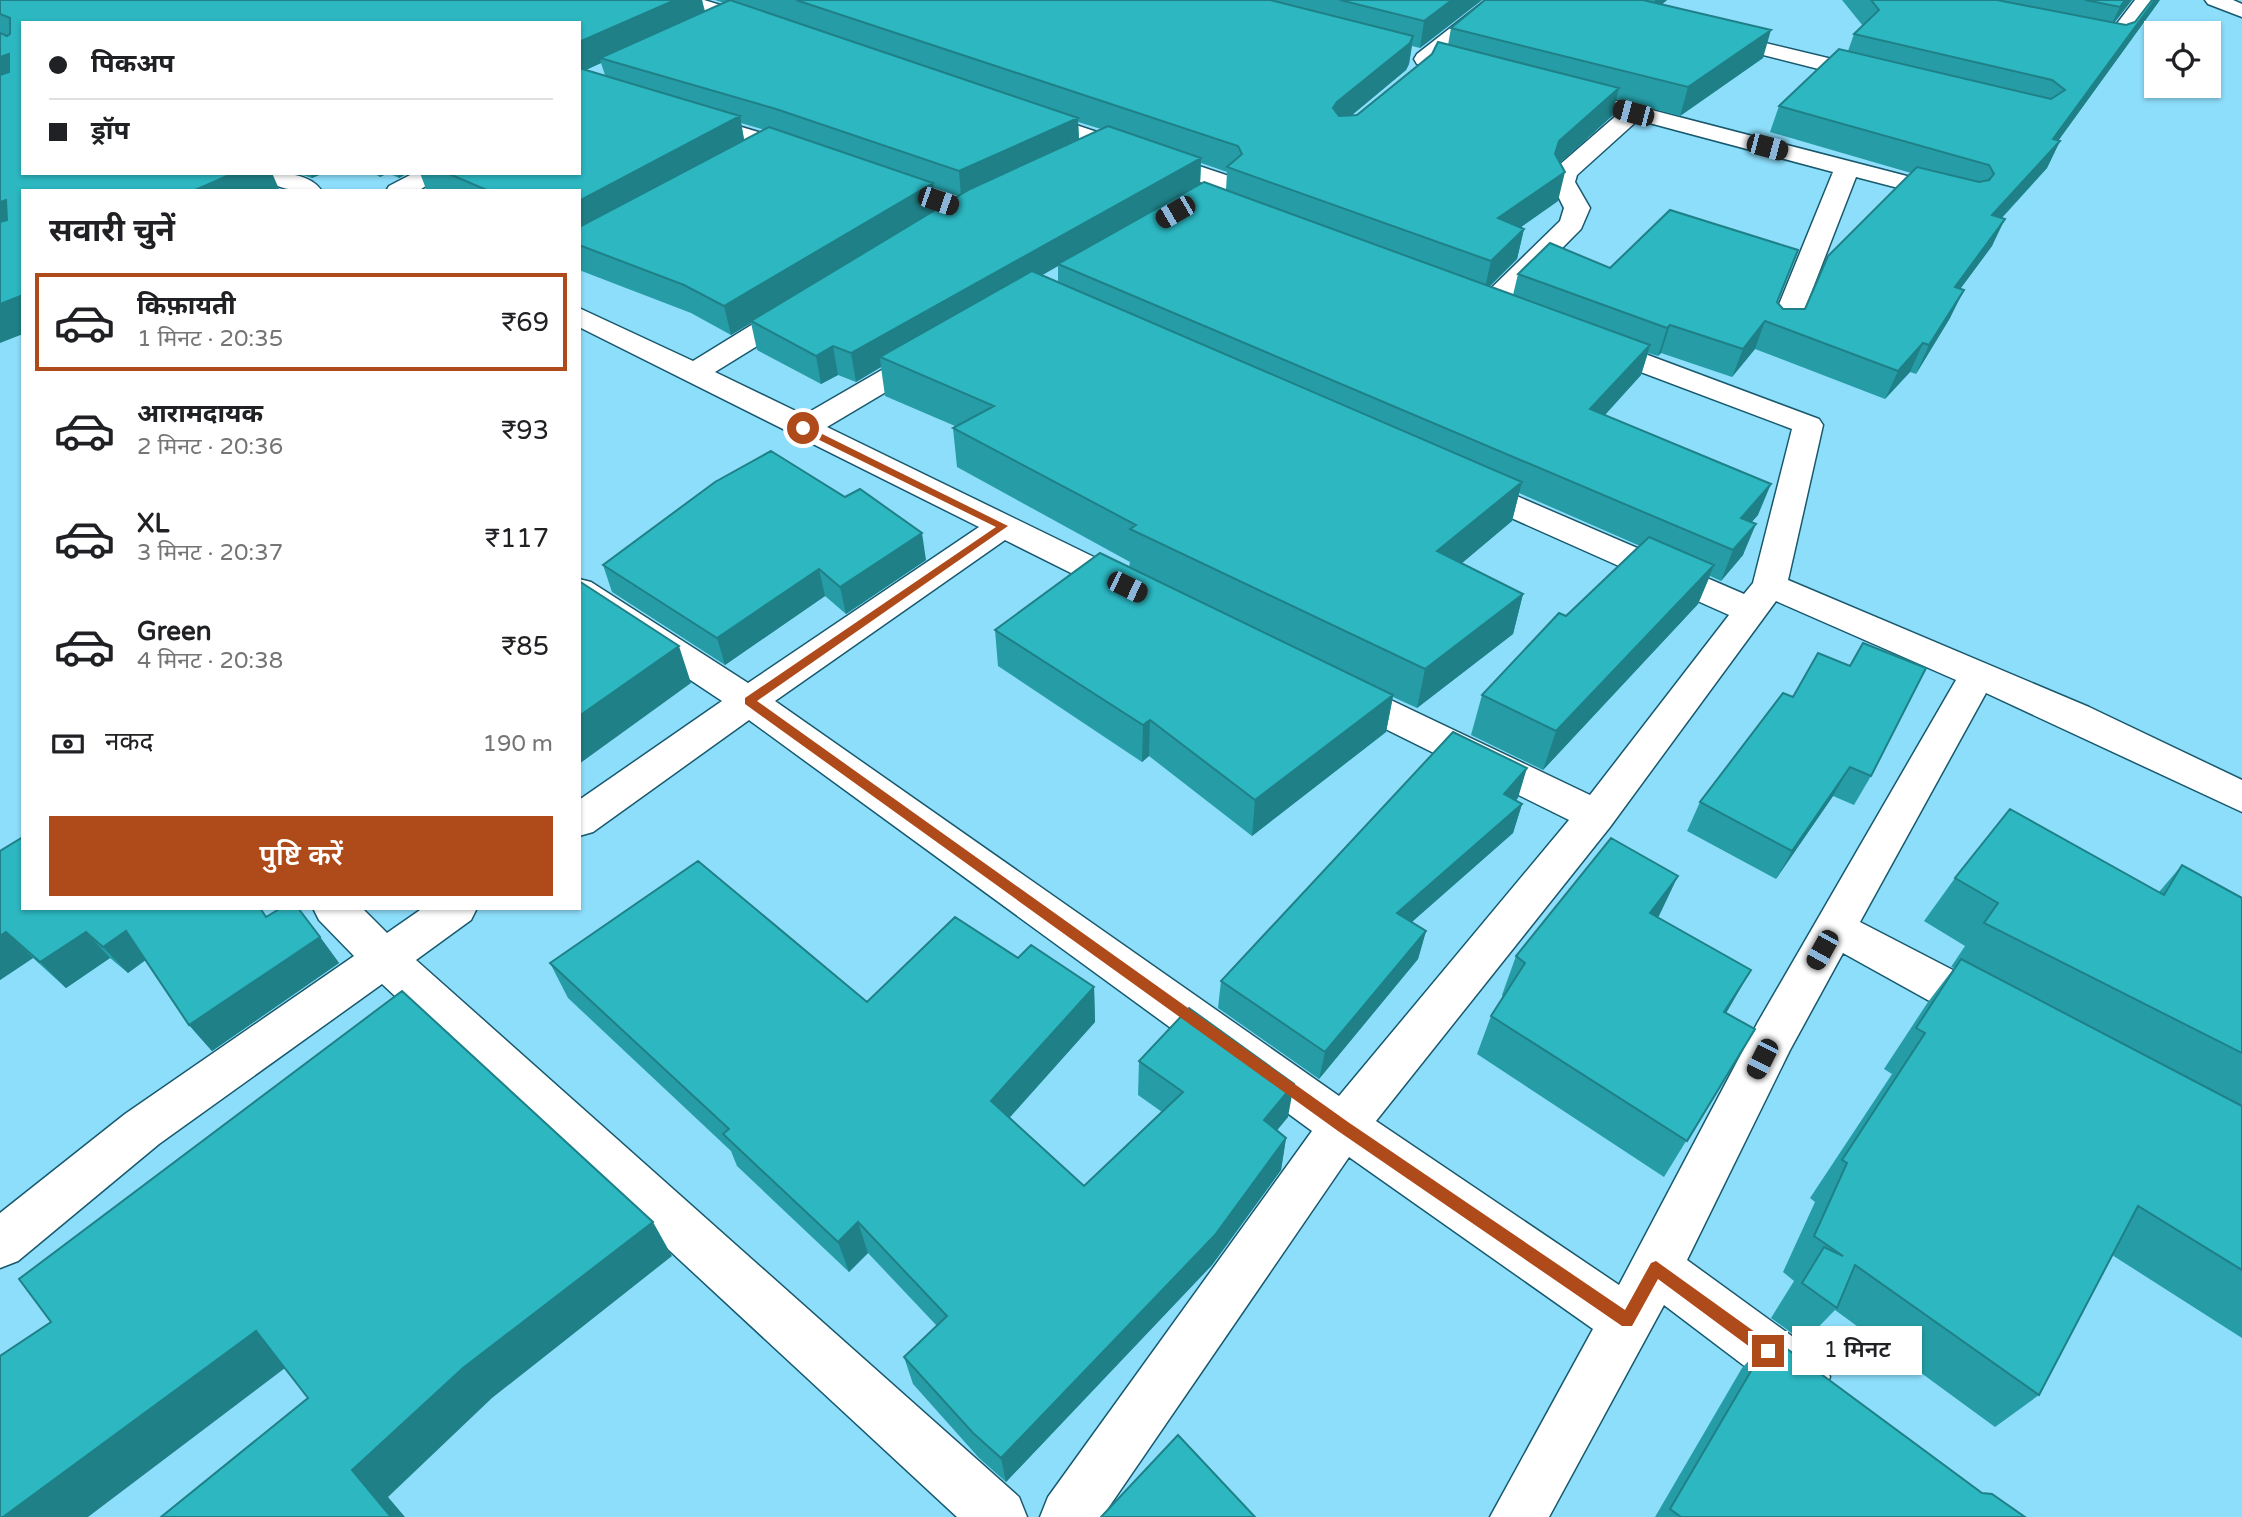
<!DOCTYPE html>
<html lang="hi">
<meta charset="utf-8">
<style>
:root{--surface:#fff;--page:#f6f6f6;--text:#202124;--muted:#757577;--line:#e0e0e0;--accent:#af4a1a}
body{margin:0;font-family:"Varela Round","Noto Sans Devanagari",sans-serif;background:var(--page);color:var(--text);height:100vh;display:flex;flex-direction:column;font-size:26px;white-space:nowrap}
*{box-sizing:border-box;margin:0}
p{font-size:23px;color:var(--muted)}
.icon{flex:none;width:38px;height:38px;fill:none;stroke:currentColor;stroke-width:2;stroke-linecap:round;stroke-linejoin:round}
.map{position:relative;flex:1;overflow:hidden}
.details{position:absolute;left:21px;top:189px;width:560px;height:721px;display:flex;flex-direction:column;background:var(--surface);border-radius:0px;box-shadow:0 2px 5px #0004}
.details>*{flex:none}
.top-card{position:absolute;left:21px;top:21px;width:560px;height:154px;border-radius:0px;box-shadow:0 2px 5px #0004;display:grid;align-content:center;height:154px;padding:0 28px;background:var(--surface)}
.fabs{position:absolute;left:2144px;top:21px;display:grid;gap:14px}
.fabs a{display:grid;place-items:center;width:77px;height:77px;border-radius:0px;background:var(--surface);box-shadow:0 2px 5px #0004;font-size:35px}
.end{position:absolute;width:32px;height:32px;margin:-16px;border:9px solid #af4a1a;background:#fff;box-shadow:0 0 0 4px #fff}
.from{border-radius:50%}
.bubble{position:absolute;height:49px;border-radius:0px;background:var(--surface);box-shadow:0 2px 5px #0004;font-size:23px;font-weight:600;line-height:49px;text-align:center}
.car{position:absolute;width:21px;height:42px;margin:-21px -10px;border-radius:9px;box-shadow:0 0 5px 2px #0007;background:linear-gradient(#222 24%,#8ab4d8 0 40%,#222 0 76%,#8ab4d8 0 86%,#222 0)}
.top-card b{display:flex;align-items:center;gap:24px;height:66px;font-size:26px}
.top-card b+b{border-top:2px solid var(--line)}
.top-card i{width:18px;height:18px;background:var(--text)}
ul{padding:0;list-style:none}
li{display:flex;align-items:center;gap:21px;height:98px;margin:0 14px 10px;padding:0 14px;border:4px solid transparent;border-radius:0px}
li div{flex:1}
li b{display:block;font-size:26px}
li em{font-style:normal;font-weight:600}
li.on{border-color:var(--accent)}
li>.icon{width:63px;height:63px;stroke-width:1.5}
h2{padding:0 28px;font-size:32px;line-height:84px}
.pay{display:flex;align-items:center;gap:18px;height:77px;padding:0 28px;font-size:26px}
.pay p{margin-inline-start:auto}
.cta{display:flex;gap:14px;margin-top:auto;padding:14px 28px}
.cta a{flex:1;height:80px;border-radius:0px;background:var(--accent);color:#fff;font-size:28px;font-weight:600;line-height:80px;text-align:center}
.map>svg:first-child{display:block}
</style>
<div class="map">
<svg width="2242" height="1517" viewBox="0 0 2242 1517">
<rect width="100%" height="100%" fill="#8ddefb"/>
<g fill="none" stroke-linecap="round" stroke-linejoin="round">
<defs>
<path id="minor" d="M672 0H704L770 20 773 24 763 30 675 4Z
M1486 0H1508L1441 56 1486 67 1489 72 1486 77 1478 79 1417 64 1414 59 1417 54Z
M2135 0H2155L2121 45C2109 49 2083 45 2075 35L2085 29 2109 34Z
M2205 0H2233L2242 4V17L2208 4Z
M1715 31 1882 71 1885 76 1874 83 1708 41 1704 37 1708 33Z
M1563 87 1961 190 1964 195 1961 200 1952 202 1856 177 1797 329 1793 335 1783 337 1773 335 1769 329 1833 172 1638 120 1577 175 1575 182 1590 208 1581 229 1499 312H1479L1475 306 1479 300 1560 221 1564 208 1551 182 1557 167 1617 115 1555 99 1552 94 1555 89Z
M1028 109 1235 178 1238 183 1235 188 1183 217H1165L1161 212 1165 207 1206 184 1020 121 1017 116 1020 111Z
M691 112 809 147 813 152 809 157 801 159 683 124 679 119 683 114Z
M261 173C281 173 309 172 322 191 302 191 274 192 261 173Z
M414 173H446L418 191H386L389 186Z
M884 175 961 200 986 189H1004L1007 194 1004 199 962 217 875 187 872 182 875 177Z
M799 300 809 302 813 308 809 314 715 372 804 415 918 349 928 346 938 349 942 355 938 361 827 427 1143 581 1148 589 1143 597 1131 600 1119 597 1005 540 775 701 1339 1096 1569 820 1329 701 1324 692 1329 683 1342 679 1355 683 1590 795 1729 615 1455 493 1450 486 1455 479 1466 476 1477 479 1744 594 1753 583 1792 429 1585 351 1581 345 1585 339 1595 336 1605 339 1819 419 1823 425 1788 580 2089 707 2242 780V812L1986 693 1860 922 2003 996 2009 1010 2003 1024 1987 1029 1971 1024 1843 953 1790 1050 1687 1260 1822 1358 1830 1377 1822 1396 1803 1404 1784 1396 1664 1305 1549 1517H1490L1593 1329 1349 1157 1102 1517H1040L1048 1497 1312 1131 749 720 593 832 579 836V800L722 701 579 606V579L591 582 748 683 979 527 579 327V308L693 361 789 302ZM1776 601 1956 680 1758 1022 1619 1285 1376 1121 1610 827Z
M313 908H362L387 933 423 908H477L471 920 416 960 1019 1497 1027 1517H957L382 984 159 1144 18 1261 0 1268V1213L125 1114 354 956 319 920Z"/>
</defs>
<use href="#minor" stroke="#18596d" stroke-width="3"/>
<use href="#minor" fill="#fff" fill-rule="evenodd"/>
</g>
<path fill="#269da6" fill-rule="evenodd" d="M0 0H702L705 11 724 3 715 0H1482L1420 48 1412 46 1409 64 1406 70 1352 115H1357L1448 45 1451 28 1485 0H1667L1662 4 1763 58 1680 116 1616 99 1612 116 1560 163 1558 201 1521 227 1524 229 1517 259 1490 286 1513 295 1518 274 1610 268 1778 303 1783 309H1805L1911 173 1770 132 1779 106 1848 51 1854 34 1863 26 1842 0H2132L2114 23 2126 25 2135 22 2160 0 2058 141H2060L2047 168 2002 218 1992 246 1960 289 1950 318 1916 374 1910 372 1885 399 1755 349 1732 377 1661 353 1658 356 1648 353 1641 375 1605 415 1758 515 1751 522 1743 555 1721 581 1710 576 1698 604 1543 770 1471 735 1482 695 1640 546 1519 493 1512 521 1461 563 1523 594 1513 634 1417 708 1393 697 1386 732 1252 836 1149 756 1142 762 998 666 995 630 1129 567 1130 562 957 467 953 428 955 426 885 396 881 367 856 382 838 375 821 384 757 350 751 323 731 335 691 313 579 270V191H429L426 189 420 173H579V23L23 173 279 189 23 191 0 343ZM601 63 605 75 586 70ZM1078 122 1101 129 1079 139ZM741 123 765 130 744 140ZM1201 163 1227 172 1226 190 1200 184ZM934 188 958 196 936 210ZM1058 266V282L1042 275Z
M297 173H324L312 178Z
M373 173H408L399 178 388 173 380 177Z
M926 560 846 614 825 596 725 665 612 592 603 565Z
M1783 693 1871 776 1854 805 1833 796 1776 879 1687 831 1700 802Z
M1518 798 1516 800 1522 804 1513 833 1412 922 1426 931 1418 959 1319 1079 1218 1008 1221 981Z
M0 851 266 917 320 937 339 963 212 1051 189 1025 146 960 128 973 110 958 66 988 33 958 0 980Z
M2182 865 2242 898V1338L2112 1255 2039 1395 1995 1427 1835 1310 1804 1342 1771 1318 1794 1281 1783 1272 1815 1202 1810 1198 1892 1074 1884 1069 1928 1002 1954 968 1951 967 1965 946 1924 921 1955 878 2159 892Z
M1658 917 1726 1013 1755 1029 1664 1177 1477 1054 1491 1016 1503 997 1502 995 1516 956Z
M1018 958 1094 987 1095 1022 1009 1118 1084 1186 1162 1112 1138 1095 1139 1061 1288 1117 1277 1130 1286 1138 1281 1170 1212 1265 1006 1482 979 1458 913 1384 904 1357 937 1326 868 1253 849 1272 737 1166 731 1151 568 998 550 963 867 1002Z
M1771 1337 1982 1493 2025 1517H1655L1742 1368Z"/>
<path fill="#1f8087" d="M675 0H702L705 16 600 58 601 63 579 73V42Z
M1452 0H1482L1420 48 1424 21Z
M1655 0H1667L1652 13Z
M2125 0H2132L2108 31 2120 7Z
M2155 0H2160L2050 152 2060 141 2047 168 1979 242 1992 215 2053 139Z
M1771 30 1763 58 1680 116 1688 87Z
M1413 36 1409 64 1406 70 1334 130 1333 108 1337 102Z
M9 54 23 79 0 90V57Z
M1619 88 1612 116 1552 170 1565 172 1558 201 1491 248 1498 218 1559 141Z
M740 116 745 145 579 236V201Z
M1078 118 1079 143 961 197 959 171Z
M1201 158 1200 185 1058 264V266L891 362 880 357 881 367 856 382 851 353Z
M234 173H272L279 189 275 191H193Z
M310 173H324L312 178Z
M379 173H388L380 177Z
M397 173H408L399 178Z
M933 183 936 211 751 321V323L731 335 724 306Z
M6 200 23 227 0 238V202Z
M2005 219 1992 246 1941 315 1955 287Z
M1524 229 1517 259 1484 292 1491 261Z
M1964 290 1950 318 1916 374 1929 345Z
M23 295V334L0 343V304Z
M1765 321 1755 349 1732 377 1743 349Z
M1670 325 1661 353 1658 356 1667 328Z
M1923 343 1910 372 1885 399 1898 371Z
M1650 345 1641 375 1582 440 1590 409Z
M833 346 838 375 821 384 816 356Z
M1522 482 1512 521 1429 591 1437 551Z
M1771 484 1758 515 1728 549 1741 518Z
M1756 524 1743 555 1721 581 1733 550Z
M922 533 926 560 846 614 840 587Z
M1714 565 1698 604 1543 770 1556 731Z
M819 569 825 596 725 665 717 638Z
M1523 594 1513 634 1417 708 1425 669Z
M679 646 691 683 579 764V716Z
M1393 695 1386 732 1252 836 1255 800Z
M1150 720 1149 756 1142 762 1143 725Z
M1850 767 1833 796 1776 879 1792 851Z
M1527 768 1518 798 1495 823 1504 794Z
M1522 804 1513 833 1390 941 1397 913Z
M1678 876 1659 916 1631 953 1650 913Z
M126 931 149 957 128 973 103 947Z
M1426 931 1418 959 1319 1079 1325 1052Z
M6 932 33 958 0 980V936Z
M86 932 110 958 66 988 40 962Z
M320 937 339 963 212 1051 189 1025Z
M1751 970 1728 1010 1702 1050 1724 1012Z
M1094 987 1095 1022 995 1134 991 1101Z
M1294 1084 1288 1117 1259 1152 1264 1120Z
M1286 1138 1281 1170 1212 1265 1006 1482 1001 1458Z
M653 1222 672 1256 492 1398 388 1497 405 1517H391L352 1470 463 1368Z
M858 1222 868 1253 849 1272 838 1242Z
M256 1331 293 1362 88 1517H3Z"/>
<path fill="#2cb7c1" stroke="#1f8087" stroke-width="2" d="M0 0H675L579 42V23H23V173H234L193 191H23V295L0 304V222L7 220 6 200 0 202V75L9 72V54L0 57V33L7 36 10 34V18L0 14Z
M730 0 1078 118 959 171 776 109 600 58Z
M796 0H1270L1413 36 1410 43 1337 102 1333 108 1339 116 1357 115 1432 54 1438 42 1619 88 1559 141 1555 154 1565 172 1498 218 1524 229 1491 261 1227 167 1242 154 1238 146Z
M1340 0H1452L1424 21Z
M1485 0H1643L1771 30 1688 87 1451 28Z
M1871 0H1997L2126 25 2135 22 2152 0H2155L2053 139 2060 141 1992 215 2005 219 1955 287 1964 290 1929 345 1923 343 1898 371 1765 321 1743 349 1670 325 1667 328 1518 274 1550 243 1610 268 1670 210 1798 250 1777 302 1783 309H1805L1828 256 1917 167 1979 182 1989 180 1994 174 1989 165 1779 106 1839 49 2051 99 2065 90 2052 80 1854 34 1879 10Z
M2085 0H2125L2120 7Z
M579 68 740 116 579 201V191H489L447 173H579Z
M1108 126 1201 158 851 353 833 346 816 356 751 321 970 189Z
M769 127 933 183 724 306 684 285 579 245V227Z
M1204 182 1650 345 1590 409 1771 484 1741 518 1756 524 1733 550 1058 264Z
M1032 271 1522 482 1437 551 1523 594 1425 669 1130 529 1136 525 953 428 994 406 880 357Z
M771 451 845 497 860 489 922 533 840 587 819 569 717 638 603 565 715 482Z
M1649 537 1714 565 1556 731 1482 695 1559 613 1566 616Z
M1100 553 1393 695 1255 800 1150 720 1143 725 995 630Z
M579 581 679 646 579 716Z
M1863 643 1926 668 1871 776 1850 767 1792 851 1700 802 1783 693 1793 697 1818 653 1850 666Z
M1453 732 1527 768 1504 794 1522 804 1397 913 1426 931 1325 1052 1221 981Z
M2010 809 2164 895 2182 865 2242 898V1053L1984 923 1998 903 1955 878Z
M23 837V908H260L266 917 281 908H298L320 937 189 1025 126 931 103 947 86 932 40 962 6 932 0 936V851Z
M1611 838 1678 876 1650 913 1751 970 1724 1012 1755 1029 1687 1141 1491 1016 1525 963 1516 956Z
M698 861 867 1002 955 917 1018 958 1031 945 1094 987 991 1101 1084 1186 1183 1092 1139 1061 1189 1008 1294 1084 1264 1120 1286 1138 1215 1235 1001 1458 973 1433 904 1357 947 1316 858 1222 838 1242 723 1134 729 1129 550 963Z
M1961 959 2242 1106V1270L2138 1206 2039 1395 1855 1265 1837 1308 1802 1283 1824 1247 1843 1256 1814 1236 1847 1163 1842 1160 1925 1033 1916 1028Z
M402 991 653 1222 463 1368 352 1470 391 1517H161L308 1398 256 1331 3 1517H0V1356L51 1322 19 1279Z
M1771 1337 1982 1493 1992 1494 2025 1517H1681L1670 1509Z
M1178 1435 1255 1517H1101Z"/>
<path fill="#af4a1a" d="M799 426H806L1008 526 757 701 1348 1122 1625 1310 1651 1263 1656 1261 1773 1345V1356H1762L1658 1279 1632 1326H1622L1338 1131 745 704V698L996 527 799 430Z"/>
</svg>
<div class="fabs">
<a><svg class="icon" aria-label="locate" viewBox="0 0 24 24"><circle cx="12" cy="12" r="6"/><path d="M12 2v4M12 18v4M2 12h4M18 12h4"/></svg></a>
</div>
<i class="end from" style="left:803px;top:428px"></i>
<i class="end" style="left:1768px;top:1351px"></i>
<div class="bubble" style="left:1792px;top:1326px;width:130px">1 मिनट</div>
<i class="car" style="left:1633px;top:113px;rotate:285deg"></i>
<i class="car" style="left:1767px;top:147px;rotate:105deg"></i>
<i class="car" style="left:938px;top:201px;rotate:109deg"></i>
<i class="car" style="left:1175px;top:212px;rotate:240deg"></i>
<i class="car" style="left:1127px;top:587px;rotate:116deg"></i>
<i class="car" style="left:1822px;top:950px;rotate:209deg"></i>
<i class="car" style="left:1762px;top:1059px;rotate:207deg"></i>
<div class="top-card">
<b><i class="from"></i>पिकअप</b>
<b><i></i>ड्रॉप</b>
</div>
<section class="details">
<h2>सवारी चुनें</h2>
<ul>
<li class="on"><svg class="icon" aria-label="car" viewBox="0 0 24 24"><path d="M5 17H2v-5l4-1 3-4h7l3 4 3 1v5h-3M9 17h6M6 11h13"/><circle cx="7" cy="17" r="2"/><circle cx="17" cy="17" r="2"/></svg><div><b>किफ़ायती</b><p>1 मिनट · 20:35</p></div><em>₹69</em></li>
<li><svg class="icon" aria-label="car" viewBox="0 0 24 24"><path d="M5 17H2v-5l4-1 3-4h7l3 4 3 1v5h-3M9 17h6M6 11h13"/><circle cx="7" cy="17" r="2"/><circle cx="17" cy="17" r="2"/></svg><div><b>आरामदायक</b><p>2 मिनट · 20:36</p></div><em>₹93</em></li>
<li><svg class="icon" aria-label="car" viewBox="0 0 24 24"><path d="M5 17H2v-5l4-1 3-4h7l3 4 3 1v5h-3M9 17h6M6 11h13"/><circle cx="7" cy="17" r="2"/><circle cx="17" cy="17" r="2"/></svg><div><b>XL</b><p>3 मिनट · 20:37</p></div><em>₹117</em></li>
<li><svg class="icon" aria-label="car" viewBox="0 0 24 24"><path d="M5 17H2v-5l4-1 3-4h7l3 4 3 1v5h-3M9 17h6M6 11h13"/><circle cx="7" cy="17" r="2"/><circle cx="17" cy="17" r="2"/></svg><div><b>Green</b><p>4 मिनट · 20:38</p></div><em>₹85</em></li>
</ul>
<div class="pay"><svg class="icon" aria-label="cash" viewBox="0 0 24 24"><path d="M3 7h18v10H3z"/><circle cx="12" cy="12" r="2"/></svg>नकद<p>190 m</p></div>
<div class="cta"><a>पुष्टि करें</a></div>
</section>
</div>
